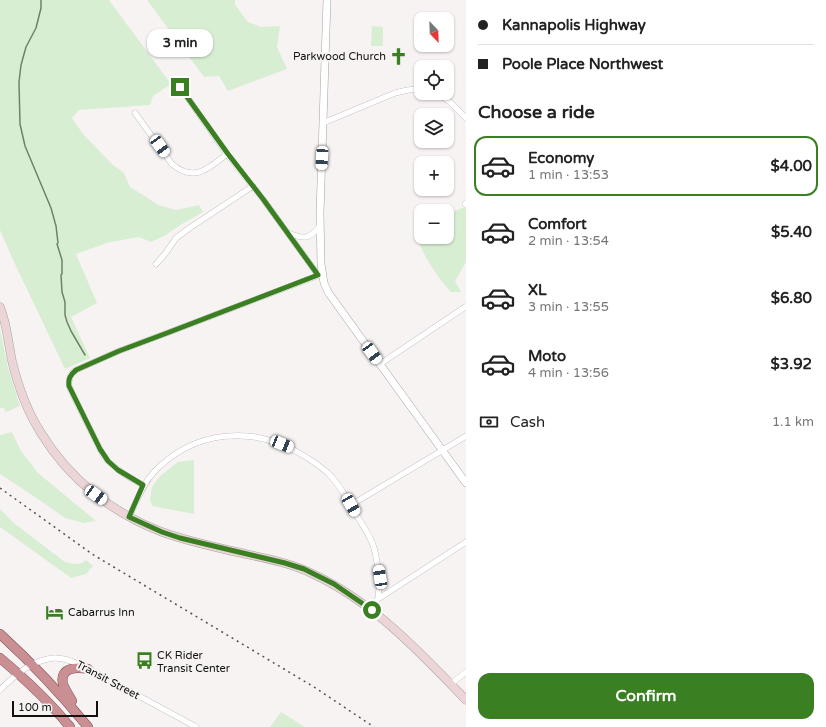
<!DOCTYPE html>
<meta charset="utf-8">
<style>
:root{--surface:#fff;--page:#f2f2f2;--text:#222;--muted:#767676;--line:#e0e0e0;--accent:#3a7f22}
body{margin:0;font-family:"Varela Round",sans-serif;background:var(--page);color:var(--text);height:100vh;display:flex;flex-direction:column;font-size:15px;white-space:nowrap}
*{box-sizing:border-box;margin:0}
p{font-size:13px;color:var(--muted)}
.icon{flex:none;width:22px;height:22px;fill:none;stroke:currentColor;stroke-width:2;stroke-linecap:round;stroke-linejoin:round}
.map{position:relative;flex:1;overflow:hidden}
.details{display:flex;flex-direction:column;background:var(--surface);width:360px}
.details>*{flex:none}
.banner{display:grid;align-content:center;height:88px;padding:0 12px;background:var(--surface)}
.needle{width:26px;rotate:157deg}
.fabs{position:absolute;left:414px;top:12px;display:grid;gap:8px}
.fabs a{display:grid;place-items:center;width:40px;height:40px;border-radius:8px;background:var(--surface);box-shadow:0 1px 3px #0004;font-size:20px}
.scale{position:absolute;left:12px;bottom:10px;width:86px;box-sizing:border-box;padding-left:4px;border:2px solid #121111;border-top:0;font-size:11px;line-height:14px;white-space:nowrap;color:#121111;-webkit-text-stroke:3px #f7f3f3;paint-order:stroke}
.end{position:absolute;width:18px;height:18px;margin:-9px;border:5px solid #3a7f22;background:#fff;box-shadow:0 0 0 2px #fff}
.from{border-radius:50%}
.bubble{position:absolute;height:28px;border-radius:12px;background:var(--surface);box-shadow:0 1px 3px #0004;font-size:13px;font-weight:800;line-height:28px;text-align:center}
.car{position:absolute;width:12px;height:24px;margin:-12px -6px;border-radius:5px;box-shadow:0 0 3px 1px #0007;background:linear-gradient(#fff 24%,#345 0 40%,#fff 0 76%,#345 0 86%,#fff 0)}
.banner b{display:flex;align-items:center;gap:14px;height:38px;font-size:15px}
.banner b+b{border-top:1px solid var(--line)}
.banner i{width:10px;height:10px;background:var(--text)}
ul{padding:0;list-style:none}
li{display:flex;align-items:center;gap:12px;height:60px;margin:0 8px 6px;padding:0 4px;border:2px solid transparent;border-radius:12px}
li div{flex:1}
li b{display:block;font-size:15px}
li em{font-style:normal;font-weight:800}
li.selected{border-color:var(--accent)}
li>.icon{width:36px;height:36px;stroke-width:1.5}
h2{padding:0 12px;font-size:18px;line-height:48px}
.pay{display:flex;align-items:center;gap:10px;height:44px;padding:0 12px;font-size:15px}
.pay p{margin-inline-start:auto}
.action{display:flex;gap:8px;margin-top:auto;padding:8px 12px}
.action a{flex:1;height:46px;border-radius:12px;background:var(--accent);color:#fff;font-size:16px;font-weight:800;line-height:46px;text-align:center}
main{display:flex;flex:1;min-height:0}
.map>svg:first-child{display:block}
</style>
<main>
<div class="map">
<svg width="466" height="727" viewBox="0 0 466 727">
<rect width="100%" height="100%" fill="#f7f3f3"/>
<path fill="#d8eed2" d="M0 0H109L171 84 153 96 150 105 79 110 72 118 83 134 113 165 124 173 130 187 143 195 158 205 176 210 199 205 203 212 182 224 164 236 151 242 139 237 110 242 76 254 97 303 71 317 90 358 65 369 14 262 0 230Z
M147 0H235V5L248 22 261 27 280 26 277 47 287 69 228 91 219 76 204 77Z
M372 26 383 27V46H371Z
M465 207 466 209V262L455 281 461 292H451C439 280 423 255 417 238L421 234V237H447V214Z
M0 329 8 368 20 406 6 412 4 408H0Z
M12 432 21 451 38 473 96 521 84 523 65 518 35 497 0 474V435Z
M194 460V514L152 506 150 499 152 487 160 476 178 462Z
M0 509 15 524 65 562C73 564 79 566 86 560L93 566 86 574 71 578 0 527Z
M281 712 305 727H270Z"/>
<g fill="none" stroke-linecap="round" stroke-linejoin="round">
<path stroke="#6f826a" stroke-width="1.5" d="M41 0V8L36 28 26 47 21 65 19 82 20 124 25 146 51 208 56 226 58 243 57 244 62 260V274L61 275 62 292 65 302V315L67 322 71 331 85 355"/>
<defs>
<path id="minor" d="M180 87 227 154 263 199 318 275
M437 93 450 102 466 118
M135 113 172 164C194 183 209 168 227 154
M323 123 395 93 408 90 421 89
M465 204 466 203
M288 233C304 239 309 240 320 226
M156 264 165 254 176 238 191 227 253 186
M380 364 465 307
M143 485C128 477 114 469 103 455L78 405 69 386V382L70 377 72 373 76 370 119 351 167 333 322 274
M351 505 466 436
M129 517C137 501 142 485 154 472 194 430 252 425 301 454 311 460 320 466 328 473 340 485 349 501 357 516 363 526 371 537 374 548 376 555 377 562 378 569 379 574 380 579 380 584 379 589 378 594 378 599
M368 608 378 599 466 542
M451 684 466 672
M0 690C15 675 32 660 54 658 73 657 103 677 120 686 146 700 171 713 196 727"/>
<path id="tertiary" d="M327 0 320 213 321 264 324 283 328 292 361 338 466 483"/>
<path id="secondary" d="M0 307C7 324 8 342 12 361 18 386 27 411 41 433 69 479 112 513 162 532 184 540 206 545 228 550 257 557 287 561 313 574 373 602 420 652 466 700"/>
<path id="trunk" d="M0 634C32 663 61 694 88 727
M0 658C25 679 49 701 70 727
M72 701C69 695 65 690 63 684 59 667 77 667 88 669"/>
</defs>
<use href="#minor" stroke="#a8a3a3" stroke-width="6"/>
<use href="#tertiary" stroke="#a8a3a3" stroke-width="8"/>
<use href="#secondary" stroke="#a8a3a3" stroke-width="9"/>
<use href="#trunk" stroke="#815153" stroke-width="10"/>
<use href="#minor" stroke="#fff" stroke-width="5.5"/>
<use href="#tertiary" stroke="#fff" stroke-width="7"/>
<use href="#secondary" stroke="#ebd5d6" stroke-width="8"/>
<use href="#trunk" stroke="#ca8f92" stroke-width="9"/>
<path stroke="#545353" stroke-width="1.5" stroke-dasharray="2 4" stroke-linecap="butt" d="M0 488 92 554 314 687 374 727"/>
</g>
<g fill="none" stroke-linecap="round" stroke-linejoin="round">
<path stroke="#3a7f22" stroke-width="5" d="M180 87 228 154 263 199 318 275 167 333 119 351 76 370C70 375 68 379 69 386L100 449 108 461 118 470 143 485 129 517 162 532 180 538 285 563 304 569 334 584 372 610"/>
</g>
<defs>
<symbol id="church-bare" viewBox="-9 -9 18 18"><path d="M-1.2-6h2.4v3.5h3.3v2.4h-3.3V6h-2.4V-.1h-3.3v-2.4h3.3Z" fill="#3a7f22" stroke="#f7f3f3" stroke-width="2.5" paint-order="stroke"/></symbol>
<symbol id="hotel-bare" viewBox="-9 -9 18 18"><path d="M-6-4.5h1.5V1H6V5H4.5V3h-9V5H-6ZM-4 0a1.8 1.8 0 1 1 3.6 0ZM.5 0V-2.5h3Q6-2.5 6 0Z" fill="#3a7f22" stroke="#f7f3f3" stroke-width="2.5" paint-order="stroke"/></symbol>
<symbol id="bus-bare" viewBox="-9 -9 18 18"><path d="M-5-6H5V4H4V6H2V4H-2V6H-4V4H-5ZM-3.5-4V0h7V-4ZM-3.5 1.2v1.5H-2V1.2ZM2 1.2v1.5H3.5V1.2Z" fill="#3a7f22" stroke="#f7f3f3" stroke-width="2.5" paint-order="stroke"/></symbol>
</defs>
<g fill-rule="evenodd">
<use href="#church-bare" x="386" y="44" width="25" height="25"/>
<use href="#hotel-bare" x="42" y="600" width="25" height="25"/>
<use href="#bus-bare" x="132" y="648" width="25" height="25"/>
</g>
<g text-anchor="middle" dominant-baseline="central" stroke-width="4" stroke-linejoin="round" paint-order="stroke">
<g font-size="11" fill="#121111" stroke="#f7f3f3" text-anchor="start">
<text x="386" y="56" text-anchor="end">Parkwood Church</text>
<text x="68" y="612">Cabarrus Inn</text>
<text x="157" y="655">CK Rider<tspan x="157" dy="13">Transit Center</tspan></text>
</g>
<g font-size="11" fill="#121111" stroke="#f7f3f3">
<text transform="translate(108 680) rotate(28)">Transit Street</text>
</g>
</g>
</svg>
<div class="fabs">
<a><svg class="needle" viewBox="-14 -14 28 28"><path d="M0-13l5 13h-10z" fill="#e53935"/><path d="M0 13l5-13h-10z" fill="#767676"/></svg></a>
<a><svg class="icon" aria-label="locate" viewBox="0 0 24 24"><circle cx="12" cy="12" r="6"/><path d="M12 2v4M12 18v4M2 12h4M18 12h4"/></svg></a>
<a><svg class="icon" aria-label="layers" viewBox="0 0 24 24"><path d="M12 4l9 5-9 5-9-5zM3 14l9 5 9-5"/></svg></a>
<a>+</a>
<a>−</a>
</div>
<div class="scale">100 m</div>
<i class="end from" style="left:372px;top:610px"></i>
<i class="end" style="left:180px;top:87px"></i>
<div class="bubble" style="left:147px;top:29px;width:66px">3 min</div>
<i class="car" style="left:160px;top:146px;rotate:144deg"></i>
<i class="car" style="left:322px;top:158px;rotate:183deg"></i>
<i class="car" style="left:372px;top:353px;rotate:144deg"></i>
<i class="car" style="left:282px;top:444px;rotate:112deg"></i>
<i class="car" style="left:96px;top:495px;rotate:125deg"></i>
<i class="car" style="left:351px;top:505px;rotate:150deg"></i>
<i class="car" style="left:380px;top:577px;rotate:351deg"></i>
</div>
<section class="details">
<div class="banner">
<b><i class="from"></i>Kannapolis Highway</b>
<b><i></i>Poole Place Northwest</b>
</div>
<h2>Choose a ride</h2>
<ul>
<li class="selected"><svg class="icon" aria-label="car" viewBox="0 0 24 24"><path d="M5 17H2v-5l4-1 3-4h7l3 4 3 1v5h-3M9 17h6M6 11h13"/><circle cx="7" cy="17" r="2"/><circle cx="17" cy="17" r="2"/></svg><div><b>Economy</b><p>1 min · 13:53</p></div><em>$4.00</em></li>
<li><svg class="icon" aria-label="car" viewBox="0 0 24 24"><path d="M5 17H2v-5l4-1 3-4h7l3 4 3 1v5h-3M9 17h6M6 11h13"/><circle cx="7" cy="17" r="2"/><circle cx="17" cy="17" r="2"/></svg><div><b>Comfort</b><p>2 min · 13:54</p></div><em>$5.40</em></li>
<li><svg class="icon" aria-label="car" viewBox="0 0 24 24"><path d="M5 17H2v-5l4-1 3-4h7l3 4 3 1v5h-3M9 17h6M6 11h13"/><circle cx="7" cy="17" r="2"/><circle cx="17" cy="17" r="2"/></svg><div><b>XL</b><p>3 min · 13:55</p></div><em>$6.80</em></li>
<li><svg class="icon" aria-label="car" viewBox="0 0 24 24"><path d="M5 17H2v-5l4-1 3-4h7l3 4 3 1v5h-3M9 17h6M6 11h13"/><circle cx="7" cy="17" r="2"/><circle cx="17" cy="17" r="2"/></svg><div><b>Moto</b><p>4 min · 13:56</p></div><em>$3.92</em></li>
</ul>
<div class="pay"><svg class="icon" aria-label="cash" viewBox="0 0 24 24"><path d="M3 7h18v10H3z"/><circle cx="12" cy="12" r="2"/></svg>Cash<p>1.1 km</p></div>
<div class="action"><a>Confirm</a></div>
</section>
</main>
